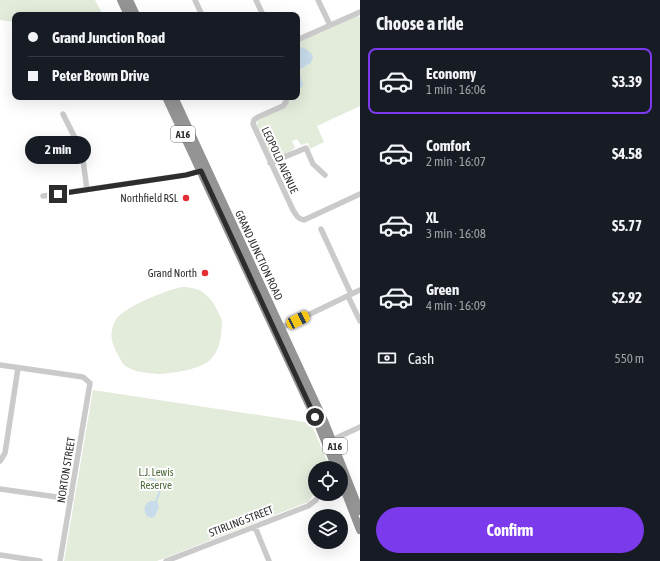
<!DOCTYPE html>
<meta charset="utf-8">
<style>
:root{--surface:#171b24;--page:#20242c;--text:#f1f3f6;--muted:#9ea1a6;--line:#363941;--accent:#7c3aed}
body{margin:0;font-family:"Asap Condensed",sans-serif;background:var(--page);color:var(--text);height:100vh;display:flex;flex-direction:column;font-size:15px;white-space:nowrap}
*{box-sizing:border-box;margin:0}
p{font-size:13px;color:var(--muted)}
.icon{flex:none;width:22px;height:22px;fill:none;stroke:currentColor;stroke-width:2;stroke-linecap:round;stroke-linejoin:round}
.map{position:relative;flex:1;overflow:hidden}
.panel{display:flex;flex-direction:column;background:var(--surface);width:300px}
.panel>*{flex:none}
.top-card{position:absolute;left:12px;top:12px;width:288px;height:88px;border-radius:8px;box-shadow:0 4px 16px #0002;display:grid;align-content:center;height:88px;padding:0 16px;background:var(--surface)}
.fabs{position:absolute;left:308px;top:461px;display:grid;gap:8px}
.fabs a{display:grid;place-items:center;width:40px;height:40px;border-radius:50%;background:var(--surface);box-shadow:0 4px 16px #0002;font-size:20px}
.end{position:absolute;width:18px;height:18px;margin:-9px;border:5px solid #2d2d2d;background:#fff;box-shadow:0 0 0 2px #fff}
.from{border-radius:50%}
.bubble{position:absolute;height:28px;border-radius:14px;background:var(--surface);box-shadow:0 4px 16px #0002;font-size:13px;font-weight:700;line-height:28px;text-align:center}
.car{position:absolute;width:12px;height:24px;margin:-12px -6px;border-radius:5px;box-shadow:0 0 3px 1px #0007;background:linear-gradient(#f5c518 24%,#345 0 40%,#f5c518 0 76%,#345 0 86%,#f5c518 0)}
.top-card b{display:flex;align-items:center;gap:14px;height:38px;font-size:15px}
.top-card b+b{border-top:1px solid var(--line)}
.top-card i{width:10px;height:10px;background:var(--text)}
ul{padding:0;list-style:none}
li{display:flex;align-items:center;gap:12px;height:66px;margin:0 8px 6px;padding:0 8px;border:2px solid transparent;border-radius:8px}
li div{flex:1}
li b{display:block;font-size:15px}
li em{font-style:normal;font-weight:700}
li.selected{border-color:var(--accent)}
li>.icon{width:36px;height:36px;stroke-width:1.5}
h2{padding:0 16px;font-size:18px;line-height:48px}
.pay{display:flex;align-items:center;gap:10px;height:44px;padding:0 16px;font-size:15px}
.pay p{margin-inline-start:auto}
.primary-button{display:flex;gap:8px;margin-top:auto;padding:8px 16px}
.primary-button a{flex:1;height:46px;border-radius:24px;background:var(--accent);color:#fff;font-size:16px;font-weight:700;line-height:46px;text-align:center}
main{display:flex;flex:1;min-height:0}
.map>svg:first-child{display:block}
</style>
<main>
<div class="map">
<svg width="360" height="561" viewBox="0 0 360 561">
<rect width="100%" height="100%" fill="#fff"/>
<path fill="#e3ebdb" d="M0 0H95L103 15H15V22L0 20Z
M357 16 360 17V106L317 126 324 142 310 149 308 143 301 145 297 139 292 141 295 147C292 153 278 159 271 158L256 126 259 119 284 107 287 97H297V43Z
M183 287C201 287 211 296 218 312 220 315 222 319 222 323 222 327 221 331 221 335 220 344 217 353 210 360 201 369 170 374 158 374 146 373 132 372 123 364 118 354 109 342 112 330 113 325 115 319 119 316 130 305 168 289 183 287Z
M93 390 311 423 330 468H315V493L308 502 157 561H64Z"/>
<path fill="#c7dbeb" d="M299 47C304 47 311 51 313 57L311 63C293 72 300 70 303 85L301 88 297 89V51Z
M150 477 158 481 161 485 160 494 157 501 159 507 155 516 152 518 147 516C143 510 144 505 150 501H155L158 494 159 486 157 482 148 478Z"/>
<g fill="none" stroke-linecap="round" stroke-linejoin="round">
<path stroke="#cacaca" stroke-width="5.5" d="M195 0 202 15
M256 0 263 15
M318 0 330 25
M297 40 360 12
M286 97V102L283 106 258 117 254 120 253 124 293 210C296 215 298 219 304 220L360 194
M63 114 82 152 87 190
M270 163 306 148 313 164 325 175
M43 196 186 175 202 170
M321 229 351 294
M348 296 360 321
M281 328 360 290
M0 365 83 377 90 383 60 561
M332 440 360 427
M0 461 5 453 18 368
M0 489 71 499
M255 527 269 561
M0 555 40 561
M166 561 308 506 316 500 319 494"/>
<path stroke="#949494" stroke-width="8" d="M121 0 128 15
M129 0 136 15
M166 97 318 424 336 468
M174 97 325 423 360 511
M341 481 360 530"/>
</g>
<g fill="none" stroke-linecap="round" stroke-linejoin="round">
<path stroke="#2d2d2d" stroke-width="5" d="M58 194 186 175 201 171 315 417"/>
</g>
<g fill="#e52f34" stroke="#fff" stroke-width="1.5">
<circle cx="186" cy="198" r="4"/>
<circle cx="205" cy="273" r="4"/>
</g>
<g text-anchor="middle" dominant-baseline="central" stroke-width="4" stroke-linejoin="round" paint-order="stroke">
<g fill="#fff" stroke="#6c6c6c" stroke-width="1">
<rect x="171" y="126" width="24" height="16" rx="3"/>
<rect x="323" y="438" width="24" height="16" rx="3"/>
</g>
<g font-size="10" font-weight="bold" fill="#2d2d2d">
<text x="183" y="134">A16</text>
<text x="335" y="446">A16</text>
</g>
<g font-size="11" fill="#2d2d2d" stroke="#fff">
<text transform="translate(280 160) rotate(65)">LEOPOLD AVENUE</text>
<text transform="translate(259 255) rotate(65)">GRAND JUNCTION ROAD</text>
<text transform="translate(66 470) rotate(-81)">NORTON STREET</text>
<text transform="translate(241 521) rotate(-21)">STIRLING STREET</text>
</g>
<g font-size="11" fill="#2d2d2d" stroke="#fff" text-anchor="end">
<text x="178" y="198">Northfield RSL</text>
<text x="197" y="273">Grand North</text>
</g>
<g font-size="11" fill="#4e693b" stroke="#fff">
<text x="156" y="472">L.J. Lewis<tspan x="156" dy="13">Reserve</tspan></text>
</g>
</g>
</svg>
<div class="fabs">
<a><svg class="icon" aria-label="locate" viewBox="0 0 24 24"><circle cx="12" cy="12" r="6"/><path d="M12 2v4M12 18v4M2 12h4M18 12h4"/></svg></a>
<a><svg class="icon" aria-label="layers" viewBox="0 0 24 24"><path d="M12 4l9 5-9 5-9-5zM3 14l9 5 9-5"/></svg></a>
</div>
<i class="end from" style="left:315px;top:417px"></i>
<i class="end" style="left:58px;top:194px"></i>
<div class="bubble" style="left:25px;top:136px;width:66px">2 min</div>
<i class="car" style="left:298px;top:320px;rotate:64deg"></i>
<div class="top-card">
<b><i class="from"></i>Grand Junction Road</b>
<b><i></i>Peter Brown Drive</b>
</div>
</div>
<section class="panel">
<h2>Choose a ride</h2>
<ul>
<li class="selected"><svg class="icon" aria-label="car" viewBox="0 0 24 24"><path d="M5 17H2v-5l4-1 3-4h7l3 4 3 1v5h-3M9 17h6M6 11h13"/><circle cx="7" cy="17" r="2"/><circle cx="17" cy="17" r="2"/></svg><div><b>Economy</b><p>1 min · 16:06</p></div><em>$3.39</em></li>
<li><svg class="icon" aria-label="car" viewBox="0 0 24 24"><path d="M5 17H2v-5l4-1 3-4h7l3 4 3 1v5h-3M9 17h6M6 11h13"/><circle cx="7" cy="17" r="2"/><circle cx="17" cy="17" r="2"/></svg><div><b>Comfort</b><p>2 min · 16:07</p></div><em>$4.58</em></li>
<li><svg class="icon" aria-label="car" viewBox="0 0 24 24"><path d="M5 17H2v-5l4-1 3-4h7l3 4 3 1v5h-3M9 17h6M6 11h13"/><circle cx="7" cy="17" r="2"/><circle cx="17" cy="17" r="2"/></svg><div><b>XL</b><p>3 min · 16:08</p></div><em>$5.77</em></li>
<li><svg class="icon" aria-label="car" viewBox="0 0 24 24"><path d="M5 17H2v-5l4-1 3-4h7l3 4 3 1v5h-3M9 17h6M6 11h13"/><circle cx="7" cy="17" r="2"/><circle cx="17" cy="17" r="2"/></svg><div><b>Green</b><p>4 min · 16:09</p></div><em>$2.92</em></li>
</ul>
<div class="pay"><svg class="icon" aria-label="cash" viewBox="0 0 24 24"><path d="M3 7h18v10H3z"/><circle cx="12" cy="12" r="2"/></svg>Cash<p>550 m</p></div>
<div class="primary-button"><a>Confirm</a></div>
</section>
</main>
